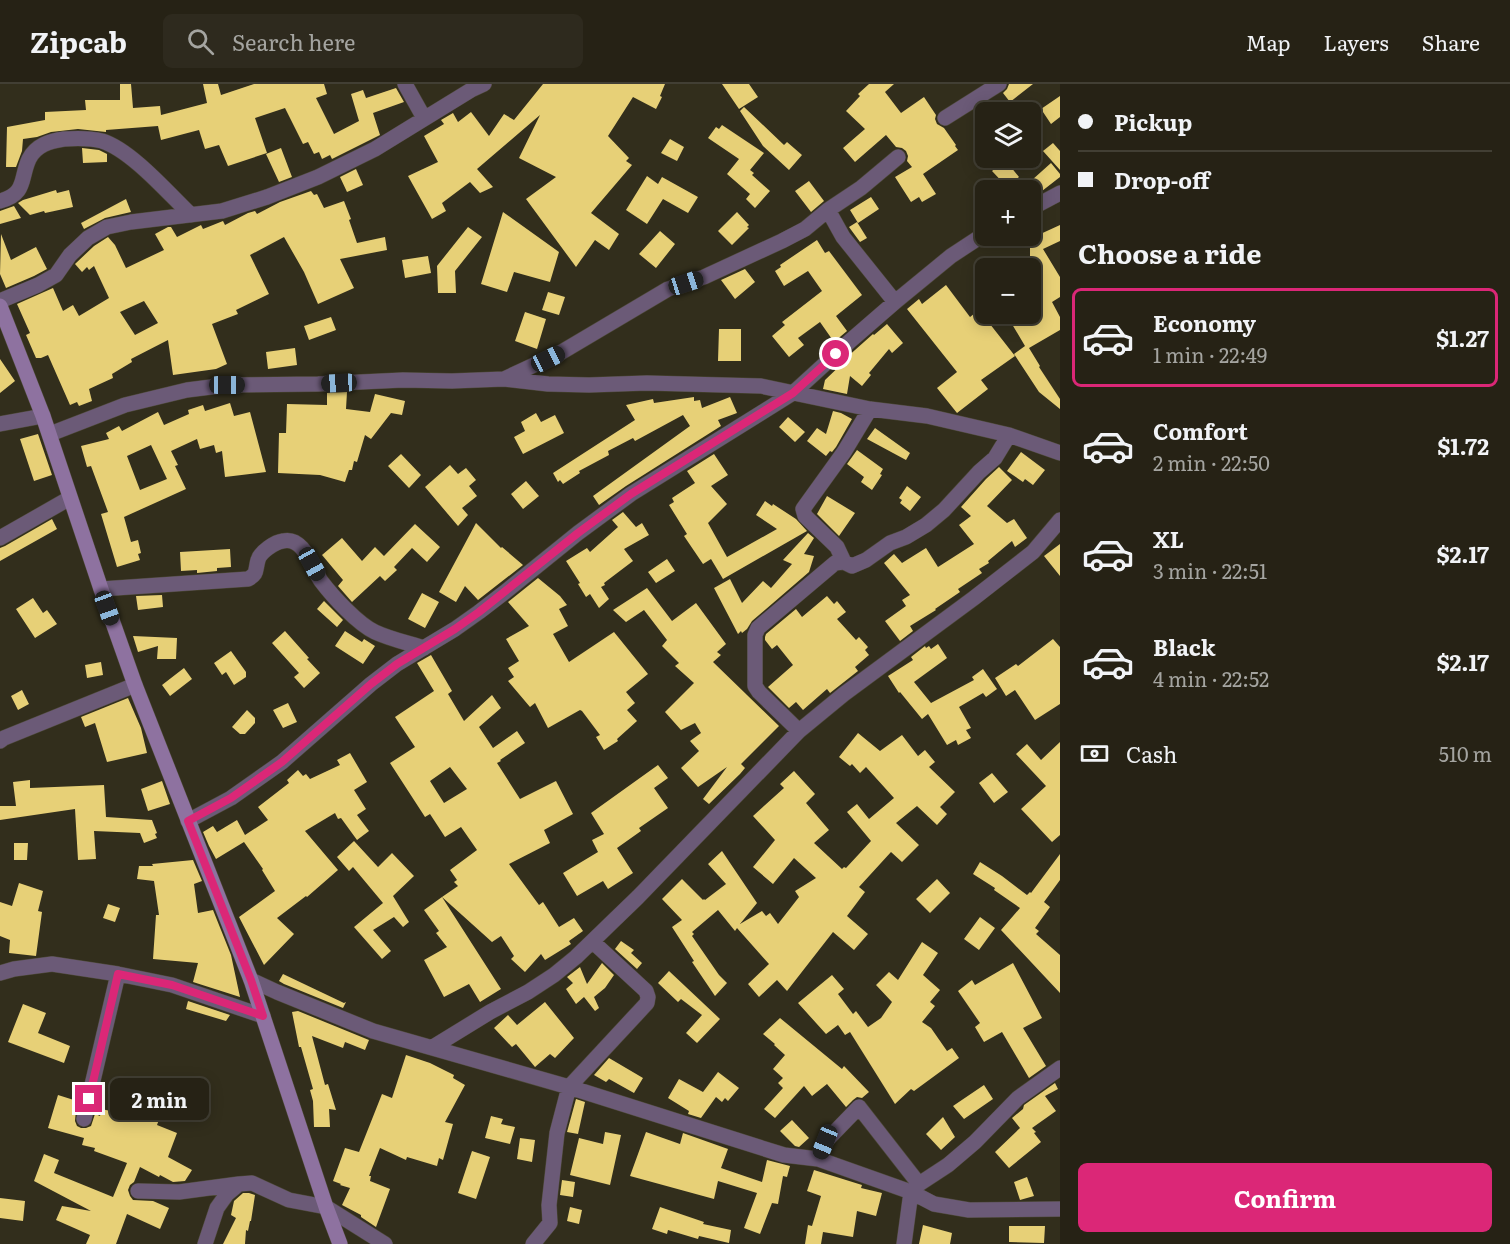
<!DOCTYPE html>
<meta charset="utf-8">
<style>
:root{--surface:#262215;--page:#2e2a1e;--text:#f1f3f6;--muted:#a4a4a0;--line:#423f34;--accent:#db2777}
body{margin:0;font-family:Literata,serif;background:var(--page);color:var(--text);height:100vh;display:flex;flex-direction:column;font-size:22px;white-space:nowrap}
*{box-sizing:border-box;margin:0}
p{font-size:20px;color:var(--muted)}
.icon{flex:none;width:33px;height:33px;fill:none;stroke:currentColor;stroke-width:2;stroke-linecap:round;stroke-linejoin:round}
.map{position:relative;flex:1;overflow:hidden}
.panel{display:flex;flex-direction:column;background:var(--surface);width:450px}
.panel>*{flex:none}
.guide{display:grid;align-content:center;height:132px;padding:0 18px;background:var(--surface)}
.controls{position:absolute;left:975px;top:18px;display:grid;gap:12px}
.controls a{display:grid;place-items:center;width:66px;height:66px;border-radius:9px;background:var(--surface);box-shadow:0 3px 15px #0003,0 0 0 2px var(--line);font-size:30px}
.end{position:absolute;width:27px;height:27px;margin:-14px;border:8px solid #db2777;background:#fff;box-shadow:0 0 0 3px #fff}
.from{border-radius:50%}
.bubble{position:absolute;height:42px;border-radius:9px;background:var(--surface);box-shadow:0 3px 15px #0003,0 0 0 2px var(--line);font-size:20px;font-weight:700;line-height:42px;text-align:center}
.car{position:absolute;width:18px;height:36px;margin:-18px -9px;border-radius:8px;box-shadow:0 0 4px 2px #0007;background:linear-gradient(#222 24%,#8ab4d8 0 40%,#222 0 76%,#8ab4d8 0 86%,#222 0)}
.guide b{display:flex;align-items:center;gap:21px;height:57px;font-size:22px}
.guide b+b{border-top:2px solid var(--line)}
.guide i{width:15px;height:15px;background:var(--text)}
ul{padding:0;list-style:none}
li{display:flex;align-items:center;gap:18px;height:99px;margin:0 12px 9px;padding:0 6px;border:3px solid transparent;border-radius:9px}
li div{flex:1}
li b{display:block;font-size:22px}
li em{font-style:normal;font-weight:700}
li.on{border-color:var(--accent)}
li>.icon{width:54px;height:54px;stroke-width:1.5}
h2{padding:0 18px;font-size:27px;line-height:72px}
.pay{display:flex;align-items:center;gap:15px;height:66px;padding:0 18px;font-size:22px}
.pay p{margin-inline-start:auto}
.primary-button{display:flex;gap:12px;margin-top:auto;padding:12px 18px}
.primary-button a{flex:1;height:69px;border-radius:9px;background:var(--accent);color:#fff;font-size:24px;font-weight:700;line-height:69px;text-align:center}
header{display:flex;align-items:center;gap:36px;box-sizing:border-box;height:84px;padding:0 30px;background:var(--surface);border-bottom:2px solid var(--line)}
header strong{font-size:28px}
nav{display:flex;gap:33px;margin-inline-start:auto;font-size:21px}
.search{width:420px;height:54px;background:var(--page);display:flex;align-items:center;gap:15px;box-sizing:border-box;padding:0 21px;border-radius:9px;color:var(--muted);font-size:22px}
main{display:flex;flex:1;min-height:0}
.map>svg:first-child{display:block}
</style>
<header>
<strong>Zipcab</strong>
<div class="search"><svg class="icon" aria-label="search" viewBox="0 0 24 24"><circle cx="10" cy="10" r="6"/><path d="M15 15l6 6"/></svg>Search here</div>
<nav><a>Map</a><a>Layers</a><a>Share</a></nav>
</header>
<main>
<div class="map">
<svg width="1060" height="1160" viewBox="0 0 1060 1160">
<rect width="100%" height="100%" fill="#322e1c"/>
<path fill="#e7d077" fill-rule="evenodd" d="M120 0H131L133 24 160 22 161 31 207 19 203 0H218L221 11 254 0H324L327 10 316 14 334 50 359 37 351 10 363 6 366 14 396 4 404 18 373 29 380 51 332 75 330 71 322 75 319 68 314 70 308 58 303 60 285 24 255 34 267 69 228 82 219 61 205 65 199 46 161 56 158 42 106 46V48L78 45 51 48 37 53 23 55 22 67 16 83H6L7 43 45 36V28L86 26 85 16H120Z
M543 0H665L660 12 662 13 656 25 633 13 608 52 629 74 626 77 632 81 591 129 619 150 609 166 595 156 576 183 526 115 556 93 519 74 540 31 477 85 493 103 480 109 470 98 442 119 446 127 432 135 408 92 438 78 424 52 444 40 441 36 453 29 458 38 471 28 489 52 504 30 514 36Z
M722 0H749L758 13 739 25Z
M869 0H894L885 8 901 29 924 13 936 31 935 35 937 40 944 44 956 61 955 62 958 66 923 90 936 110 922 118 919 113 911 118 895 93 912 83 907 77 908 72 906 67 902 64 896 63 886 51 855 78 843 64 865 45 846 27 860 12 858 10Z
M1009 0H1033L1010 18 1003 9 1007 5Z
M1060 12V33L1051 40 1041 25Z
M744 23 784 61 787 58 802 71 789 86 763 62 740 27Z
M722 41 764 69 750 86 754 89 752 91 770 107 755 124 746 115 750 110 727 90 739 75 708 54 716 43 719 45Z
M670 55 684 63 677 77 661 69Z
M1053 59 1060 67V86L1043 67Z
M82 64 99 66 107 70V78L83 79Z
M281 64 292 93 279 98 266 70Z
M1005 76 1019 93 1007 103 992 87Z
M1051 79 1060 90V93L1042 107 1032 96Z
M356 85 363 101 347 108 340 93Z
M647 92 658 100 662 93 698 113 688 129 663 115 647 140 626 126Z
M809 97 824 117 811 128 795 107Z
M56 106 57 109 69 106 73 123 45 129 44 127 30 131 18 119 23 116Z
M311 107 314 111 317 110 324 124 344 117 351 135 349 136 357 159 385 153 387 166 340 175 354 204 318 220 304 188 284 153 250 171 269 210 236 226 238 230 212 240 227 280 216 285 173 291 168 256 131 275 132 278 112 290 113 294 89 305 92 317 79 322 77 318 70 321 48 271 41 274H36L26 251 30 249 17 220 53 204 63 227 73 221 79 232 109 214 94 182 89 186 87 183 82 188 75 180 94 162 108 153 115 161 126 184 164 166 155 150 168 143H171L177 153 201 141 203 145 223 137 225 141 248 129 255 127 257 130 280 118ZM144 217 158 239 135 251 120 228Z
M871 113 879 125 858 139 850 126Z
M126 115 131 128 105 134 84 145 81 139Z
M14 122 21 134 0 140V127Z
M503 128 559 168 550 198 514 188 507 208 481 200Z
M737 128 749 141 747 143 749 144 732 161 718 147Z
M857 138 867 154 860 158 849 143Z
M1060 141V157L1043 165 1060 193V213L1052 218 1060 233V246L1029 264 1040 282 1039 283 1060 315V325L1039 308 1014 270 1025 262 1006 230H1030V144L1036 152Z
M468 143 482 153 455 187 456 209H438L437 182Z
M660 147 675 160 656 184 639 170Z
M1 150 11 176 36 163 47 185 34 192 6 204 0 190Z
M817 156 825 169 829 167 862 211 836 232 847 247 834 258 820 238 798 254 804 261 789 273 772 252 785 241 782 238 822 207 808 187 784 202 775 187 781 183 780 181Z
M428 172 431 189 405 194 402 176Z
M745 185 755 198 735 215 721 196Z
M946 201 970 233 979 226 1015 272 981 296 988 305 957 329 937 304 957 288 907 225 919 215 922 220Z
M548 208 565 213 559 231 542 226Z
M525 228 546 235 537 265 515 257Z
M331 233 336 246 309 256 304 242Z
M887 240 903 259 892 269 889 265 869 289 871 291 862 302 850 292 847 310 823 305 825 296 847 275 846 274 873 250 874 251Z
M719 245H741V277H718Z
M295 264 297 281 268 285 266 268Z
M0 275 15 297 0 309Z
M347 308 346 325 370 328 375 310 405 317 402 331 391 329 371 355 365 351 357 378 354 377 352 386H349L345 398 320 391 278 389 279 349H286L287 320 327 321V309Z
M694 313V317L700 316 702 324 730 313 737 329 718 336 721 342 626 402 599 421 593 412 690 342 683 331 635 357 633 354 608 367 609 371 579 387 580 389 563 400 560 396 558 398 553 389 635 336 626 321 653 315 654 319Z
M230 319 234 332 250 328 266 388 225 393 222 367 216 369 214 361 200 365 197 355 171 367 178 381 175 382 186 405 124 433 131 458 138 456 141 469 138 470 140 476 117 483 101 430 108 428 91 382 87 383 81 362 109 355 106 349 119 342 122 347 158 328 164 341 189 330 188 326 203 321 205 327ZM151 361 167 395 140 406 127 372Z
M833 327 841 329 852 335 836 363 832 368 830 367 826 372 807 357 817 344 826 350Z
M536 329 541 338 555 331 564 349 523 370 514 353 525 347 521 338Z
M788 333 805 348 795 358 779 343Z
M875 344 910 369 906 376 867 355Z
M38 350 52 391 34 397 20 355Z
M857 366 883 385 880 390 882 391 872 406 861 398 864 393 847 380Z
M1021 368 1045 386 1033 401 1025 395 1023 398 1007 387Z
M401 370 421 391 409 404 388 382Z
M714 370 728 391 711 402 727 420 708 439 727 473 777 445 756 431 765 417 772 422 773 420 796 435 807 447 723 495 711 475 703 480 684 452 687 450 669 421 674 418 672 414 695 399 687 387Z
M450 381 458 390 466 384 476 396 469 402 477 412 462 424 468 431 458 442 425 403Z
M999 383 1012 396 987 422 1007 439 1014 435 1027 454 1015 463 1012 457 988 477 989 479 979 485 982 489 958 505 960 508 935 525 936 526 910 542 913 547 900 557 885 537 906 522 902 516 910 511 884 479 894 470 902 479 926 464 938 483 974 460 959 441 971 432 961 423 986 395Z
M526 397 539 412 523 425 511 410Z
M907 402 921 413 910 427 900 419 902 416 899 414Z
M827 412 855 429 839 452 817 430Z
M623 428 636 443 642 439 649 451 624 465 633 477 604 499 605 501 601 503 609 515 599 524 590 510 586 513 578 500 580 499 566 477 587 464 590 468 618 443 612 436Z
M52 435 57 445 0 477V464L5 462Z
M476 439 501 464 502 463 523 481 478 516 465 502 456 518 439 508Z
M415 440 440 463 427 478 412 464 394 483 397 486 385 497 380 492 352 518 338 502 343 496 322 471 342 454 362 477 375 463 384 472Z
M808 449 814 454 804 470 814 472 809 488 752 537 747 545 742 549 741 547 738 550 714 504 730 495 742 519 763 497 771 504 792 480 783 476Z
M1060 460V492L1044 472Z
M230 465 231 483 217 484V487L197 489V486L181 487 180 468Z
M667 475 675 487 656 499 648 488Z
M538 494 560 512 567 521 559 525 568 542 553 550 569 578 614 548 648 590 626 608 635 619 627 626 637 637 617 655 618 657 604 666 596 653 600 651 582 627 580 626 548 644 535 619 530 623 508 597 514 593 508 584 519 577 506 555 529 542 508 518Z
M647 504 672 537 696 519 726 560 717 568 721 571 713 578 779 642 741 680 745 684 740 690 709 720 703 715 727 683 698 703 681 684 699 667 690 657 701 649 695 639 681 646 665 628 694 599 675 582 679 579 662 562 667 556 644 526 626 538 613 526Z
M422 509 439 518 425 544 408 535Z
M162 511 163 523 138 526 136 512Z
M827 512 834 520 837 517 846 528 837 535 856 556 859 553 868 563 865 566 869 571 855 583 858 587 830 609 827 605 803 626 796 618 789 624 768 603 793 581 777 561 772 565 765 556V553L766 550 796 525 802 533Z
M33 514 43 529 47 526 57 540 35 554 16 525Z
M324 517 343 536 337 543 317 525Z
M285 547 309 574 307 575 320 589 304 604 294 593 299 589 272 559Z
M345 547 362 558 364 555 375 562 363 580 335 562Z
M133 552 177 554 176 575H157L158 562 138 568Z
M1053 555 1060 563V620L1035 636 1015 606 1006 612 995 594 1016 580 1018 582Z
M938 560 947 574 914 598 931 619 974 596 972 593 983 585 997 605 986 613 983 609 959 623 971 644 966 646 971 654 958 661 956 656 947 661 928 630 922 635 900 608 899 609 888 592 913 576 911 573 925 562 926 564 929 562 931 565Z
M231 567 246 588V593L234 601 226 588 222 591 214 579Z
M431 571 452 607 448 610 464 637 492 611 501 624 479 643 493 664 517 647 525 659 500 676 501 677 497 679 520 715 556 697 573 730 544 746 550 759 509 780 539 821 543 818 559 843 574 834 583 847 569 857 571 860 545 876 541 870 525 888 511 875 514 872 501 852 492 858 442 813 458 802 454 798 457 796 450 786 477 766 461 743 445 753 430 730 425 733 390 679 415 663 395 633 434 607 417 579ZM450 683 467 705 444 719 430 697Z
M101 578 103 591 87 594 85 581Z
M184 584 192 595 170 612 162 601Z
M22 606 29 620 18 626 11 612Z
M128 614 141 644 147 669 107 678 95 639 85 643 81 633Z
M288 619 297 638 283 644 273 626Z
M247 626 255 634V639L245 650H240L232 643Z
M858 649 880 667 902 651 918 672 925 666 935 678 929 683 955 708 940 723 947 730 937 741 917 722 896 739 919 761 902 778 891 768 859 803 865 808 847 832 868 850 854 866 833 848 787 907 777 896 759 913 748 900 769 880 737 844 735 847 718 826 692 848 694 850 692 852 719 891 727 899 715 912 692 878 694 877 672 843 682 836 662 815 682 795 703 816 704 815 705 816 726 800 708 780 722 767 757 819 740 840 762 827 766 832 770 829 778 840 799 813 795 807 816 794 794 774 773 800 753 783 775 756 753 732 784 704 780 700 794 687 815 710 806 719 829 746 814 759 842 785 844 783 846 784 871 757 847 728 857 720 869 735 894 714 866 683 860 689 852 680 850 682 839 673Z
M1060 658V751L1052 758 1021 725 1046 702 1016 670 1027 660 1041 676Z
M350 669 367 698 354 706 366 725 357 731 369 747 357 756 341 734 338 735 335 729 305 747 338 786 307 813 306 812 277 834 294 850 264 881 239 833 275 807 262 786 263 785 244 758 216 775 209 762 203 748 213 742 217 748 237 736 245 751 268 736 258 723 289 699 287 696 298 686 303 692 306 690 310 695 340 681 337 676Z
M658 681 668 694 654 704 668 724 639 744 641 747 617 764 633 789 608 805 603 797 577 812 563 789 598 768 592 756 604 750 591 729Z
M992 689 1008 708 994 719 979 699Z
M30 696V704L104 701 106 733 152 736 157 749 155 750 157 754 144 759 140 749 94 747 96 775 78 776 75 725 0 736V722H16L13 698Z
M162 697 170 720 148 727 141 705Z
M354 757 378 783 392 769 414 792 393 812 409 838 403 843 394 833 373 846 391 867 382 875 354 843 383 819 353 783 349 787 337 773Z
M14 759H28L27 776H14Z
M1060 770V796L1044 818 1050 823 1035 844 1039 847 1036 850 1060 871V909L1001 846 1020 824 994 806 995 804 973 790 980 778 1002 792 1027 811 1030 808 1031 809Z
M193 776 202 797 194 800 198 829 213 826 231 871 240 913 193 898 198 879 153 875 156 831H159L154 797 137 795 139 782H153L152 780Z
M937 795 950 809 930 829 916 815Z
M19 799 43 807 38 827 42 828 36 872 9 869 10 856 0 852V818L12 822Z
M442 813 501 905 480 918 469 900 444 913 424 876 447 863 436 849 439 847 424 826Z
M108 820 120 824 115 838 103 834Z
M980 833 995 844 979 866 964 855Z
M621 857 634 866 631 869 642 879 637 885 615 865Z
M922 858 938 869 923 891 940 906 930 918 935 922 922 938 931 944 947 967 952 964 959 974 914 1007 911 1005 895 1020 850 948 845 951 838 941 826 950 798 919 832 891 844 905 838 910 853 930 856 927 868 943 881 934 892 918 876 901 889 888 898 896Z
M602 879 614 891 605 904 594 913 599 924 595 927 584 913 576 920 566 905 573 899 567 893 580 883 587 900Z
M1013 879 1042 934 1023 944 1046 982 1029 994 1002 948 984 958 975 943 980 939 958 907 972 896 975 901Z
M669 887 720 935 697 959 686 949 702 931 681 915 678 918 658 899Z
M283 890 344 919 346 918 343 924 284 900 279 897Z
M188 917 230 931 226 937 186 925Z
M545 918 574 954 555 974 550 970 535 983 516 960 512 963 494 944 508 931 517 941Z
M23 920 46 929 38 949 70 962 64 979 8 958Z
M298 927 369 956 365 966 345 958 343 964 312 952 325 1001 328 1000 336 1026 329 1025 330 1043H314L313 1017 310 1006 313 1005 301 963H299L292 928Z
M780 934 842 985 844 982 869 1008 862 1014 857 1013 853 1016 846 1023 827 1000 812 1012 804 1002 775 1034 764 1025 783 1004 778 999 783 994 773 985 785 971 774 961 775 960 763 950Z
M406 971 430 979 454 991 453 994 465 1001 445 1038 453 1040 443 1076 439 1074 437 1082 407 1073 406 1076 380 1064 369 1092H371L370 1097 390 1105 376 1143 361 1133V1131L342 1121 350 1104 340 1101 341 1100 333 1097 345 1064 359 1068 382 1010 392 1014Z
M609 974 643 994 634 1009 609 995 606 998 594 991Z
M718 988 739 1004 728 1017 725 1014 722 1018 716 1013 701 1034 688 1030 689 1027 668 1014 679 995 703 1008Z
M1055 999 1058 1005 1045 1012 1056 1027 1032 1044 1036 1048 1034 1049 1041 1058 1009 1084 995 1068 1020 1044 1012 1034 1023 1025 1024 1021Z
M984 1001 993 1015 964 1035 953 1022Z
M58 1011 77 1017 75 1025H76L75 1037 77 1042 81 1044H86L91 1042 95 1030 100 1032 102 1025 114 1028 122 1012 144 1023 143 1027 160 1033 157 1041 177 1049 168 1073 192 1086 185 1097 173 1098 160 1091 159 1093 140 1083 134 1098 130 1101 128 1106 130 1112 133 1116 153 1117 169 1124 160 1145 127 1130 116 1160H86L90 1151 56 1136 62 1122 91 1127 34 1097 44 1070 59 1076 54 1089 113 1113 127 1079 94 1067 95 1064 82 1061 84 1054 48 1044Z
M576 1015 585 1018 578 1050 567 1048Z
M491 1032 503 1035 501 1040 515 1043 510 1060 485 1054Z
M943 1033 955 1053 941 1066 926 1050Z
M792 1036 809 1054 799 1063 795 1062 780 1047Z
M605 1048 621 1051 610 1101 570 1091 579 1054 603 1060Z
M646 1048 680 1060 683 1049 728 1065 721 1084 762 1098 767 1076 790 1082 787 1093 783 1092 778 1120 772 1119 760 1150 744 1144 757 1109 718 1097 714 1115 630 1092Z
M520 1054 535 1056 532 1078 517 1075Z
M472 1067 490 1073 476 1115 458 1109Z
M814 1086 862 1101 861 1104 882 1109 876 1132 857 1127 853 1153 823 1148 821 1160H805L808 1141 812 1142 821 1112 807 1107Z
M1027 1093 1034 1112 1020 1116 1014 1098Z
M562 1096 575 1098 573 1113 560 1111Z
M243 1109H249L255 1111 251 1137H250L248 1147 246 1146 245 1160H223L236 1134 231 1131 234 1117Z
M0 1114 25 1117 23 1137 0 1134Z
M570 1123 582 1126 579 1140 567 1137Z
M660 1123 704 1138 703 1140 731 1146 729 1159 699 1152 698 1155 668 1146 667 1150 652 1145Z
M923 1141 952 1149 950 1160H919Z
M1009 1142H1045L1044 1159 1009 1158Z"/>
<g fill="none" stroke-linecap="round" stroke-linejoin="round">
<defs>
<path id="street" d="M405 0 424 34
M945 34 999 0
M0 117C27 110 20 94 29 75 36 61 50 57 64 55 76 54 90 54 102 57 131 66 168 109 191 131
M1030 125 1060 109
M828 126 843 153 895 218
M0 217 38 201 56 191 70 171 88 154 107 143 131 138 222 127 267 113 318 93 375 65 471 6 484 0
M504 295 560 269 668 205 704 193 782 157 805 145 828 126 861 104 898 73
M0 340 43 332
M50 350 125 321 187 306 227 301 318 300 403 296 452 297 504 295 548 300 589 301 647 299 761 302 870 325 927 332 1009 351 1060 369
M0 454 70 414
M844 478 837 463 805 432 803 425 844 368 870 325
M101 505 248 495C258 490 255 486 258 476 260 468 275 458 283 457 304 452 312 484 321 497 333 513 358 540 375 548 390 555 408 559 424 564
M799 647 759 608 755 602V551L758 544 835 479 844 478 852 482 866 476 890 459 906 453 926 441 944 426 979 388 995 374 1009 351
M0 657 4 654 135 601
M188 737 231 714 282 678 371 600 397 580 455 545 479 528 505 508 578 449 631 410 793 309 850 257 895 218 951 172 986 149
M0 889 14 885 52 880 118 890 172 901 263 932
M251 896 277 908 373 947 569 1003 784 1071 818 1075 911 1108 934 1120 969 1126 1060 1125
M433 963 490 928 528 908 554 891 576 873 638 813 799 647 844 610 974 514 1033 468 1060 436
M84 1035 118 890
M818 1075 825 1058 859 1023 919 1100
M138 1107 179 1108 239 1100
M205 1160 217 1124 227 1110 239 1100 252 1099 289 1116 326 1123 385 1160
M533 1160 550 1139 549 1121 557 1049 569 1003 647 919 648 913 646 907 593 858
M904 1160 911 1108 919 1100 948 1081 975 1058 1018 1014 1060 984"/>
<path id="secondary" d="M0 222 43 332 101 505 135 601 251 896 326 1123 340 1160"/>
</defs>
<use href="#street" stroke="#4d4938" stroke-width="16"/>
<use href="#secondary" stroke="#4d4938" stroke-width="16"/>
<use href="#street" stroke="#6b5a77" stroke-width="15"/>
<use href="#secondary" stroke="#8e72a0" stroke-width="15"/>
</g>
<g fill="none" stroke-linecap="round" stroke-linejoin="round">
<path stroke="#db2777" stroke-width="8" d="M89 1015 118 890 172 901 263 932 251 896 188 737 231 714 282 678 371 600 397 580 455 545 479 528 578 449 631 410 793 309 836 270"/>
</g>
</svg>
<div class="controls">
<a><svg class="icon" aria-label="layers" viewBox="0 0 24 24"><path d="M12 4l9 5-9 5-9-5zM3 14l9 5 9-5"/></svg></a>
<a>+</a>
<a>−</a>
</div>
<i class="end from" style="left:836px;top:270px"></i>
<i class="end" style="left:89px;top:1015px"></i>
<div class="bubble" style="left:110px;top:994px;width:99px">2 min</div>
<i class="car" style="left:686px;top:199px;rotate:72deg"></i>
<i class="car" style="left:548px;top:275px;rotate:64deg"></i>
<i class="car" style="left:339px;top:299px;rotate:267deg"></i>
<i class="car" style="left:227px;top:301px;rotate:90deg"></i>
<i class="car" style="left:312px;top:480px;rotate:151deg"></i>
<i class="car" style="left:107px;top:524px;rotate:160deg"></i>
<i class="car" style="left:825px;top:1058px;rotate:202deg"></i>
</div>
<section class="panel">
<div class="guide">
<b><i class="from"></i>Pickup</b>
<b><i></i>Drop-off</b>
</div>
<h2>Choose a ride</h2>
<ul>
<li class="on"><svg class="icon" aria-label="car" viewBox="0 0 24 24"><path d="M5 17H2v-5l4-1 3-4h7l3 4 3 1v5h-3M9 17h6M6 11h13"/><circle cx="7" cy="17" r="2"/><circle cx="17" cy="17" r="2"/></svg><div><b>Economy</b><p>1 min · 22:49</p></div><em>$1.27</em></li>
<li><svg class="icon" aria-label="car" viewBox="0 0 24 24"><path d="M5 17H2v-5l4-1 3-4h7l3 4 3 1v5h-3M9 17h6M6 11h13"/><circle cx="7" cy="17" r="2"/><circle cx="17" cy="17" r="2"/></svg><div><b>Comfort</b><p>2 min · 22:50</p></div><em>$1.72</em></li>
<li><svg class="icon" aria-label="car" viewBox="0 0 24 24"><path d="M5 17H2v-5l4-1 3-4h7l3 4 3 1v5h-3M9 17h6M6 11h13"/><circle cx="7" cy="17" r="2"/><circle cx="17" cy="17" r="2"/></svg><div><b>XL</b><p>3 min · 22:51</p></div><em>$2.17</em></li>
<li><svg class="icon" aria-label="car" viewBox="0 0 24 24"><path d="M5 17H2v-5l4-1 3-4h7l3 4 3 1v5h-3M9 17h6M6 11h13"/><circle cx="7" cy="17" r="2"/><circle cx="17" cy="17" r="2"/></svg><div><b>Black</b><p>4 min · 22:52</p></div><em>$2.17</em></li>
</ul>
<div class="pay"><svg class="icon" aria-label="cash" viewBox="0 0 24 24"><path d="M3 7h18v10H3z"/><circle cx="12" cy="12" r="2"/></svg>Cash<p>510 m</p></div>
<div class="primary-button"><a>Confirm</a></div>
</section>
</main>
